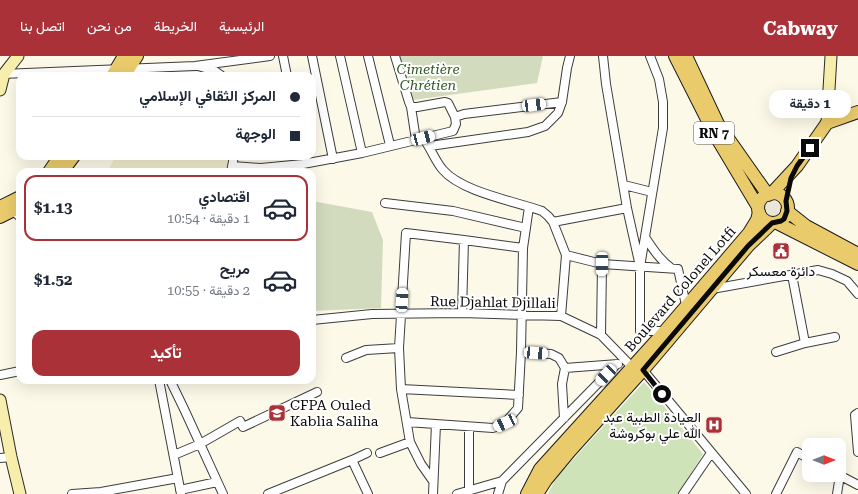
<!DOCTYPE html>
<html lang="ar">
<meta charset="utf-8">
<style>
:root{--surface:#fff;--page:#f2f2f3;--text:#1f2937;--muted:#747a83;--line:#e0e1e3;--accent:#aa3137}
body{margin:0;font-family:"Roboto Serif",Vazirmatn,serif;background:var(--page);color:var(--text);direction:rtl;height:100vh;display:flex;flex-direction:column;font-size:15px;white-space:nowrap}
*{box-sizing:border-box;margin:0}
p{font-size:13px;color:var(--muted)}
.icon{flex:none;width:22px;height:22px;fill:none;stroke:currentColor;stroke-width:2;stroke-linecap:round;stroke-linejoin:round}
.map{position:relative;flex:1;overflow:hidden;direction:ltr}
.panel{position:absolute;left:16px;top:112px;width:300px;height:216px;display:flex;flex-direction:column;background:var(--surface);border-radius:12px;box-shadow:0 4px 16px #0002;direction:rtl}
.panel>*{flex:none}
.guide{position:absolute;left:16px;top:16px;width:300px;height:88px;border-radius:12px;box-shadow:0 4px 16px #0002;direction:rtl;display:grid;align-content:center;height:88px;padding:0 16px;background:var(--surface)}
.needle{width:26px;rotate:90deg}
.fabs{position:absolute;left:802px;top:382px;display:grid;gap:8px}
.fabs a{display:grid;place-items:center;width:44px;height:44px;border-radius:8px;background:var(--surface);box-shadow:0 4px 16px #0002;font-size:20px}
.end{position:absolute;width:18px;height:18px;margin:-9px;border:5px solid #0a0a0a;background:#fff;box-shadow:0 0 0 2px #fff}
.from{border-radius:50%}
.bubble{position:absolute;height:28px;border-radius:12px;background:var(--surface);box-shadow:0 4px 16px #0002;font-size:13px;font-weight:700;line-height:28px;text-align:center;direction:rtl}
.car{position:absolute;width:12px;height:24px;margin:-12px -6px;border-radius:5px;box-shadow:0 0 3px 1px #0007;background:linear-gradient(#fff 24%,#345 0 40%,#fff 0 76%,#345 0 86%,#fff 0)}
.guide b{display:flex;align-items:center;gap:14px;height:38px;font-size:15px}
.guide b+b{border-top:1px solid var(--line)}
.guide i{width:10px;height:10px;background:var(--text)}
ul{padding:7px 0 0;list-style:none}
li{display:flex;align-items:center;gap:12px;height:66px;margin:0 8px 6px;padding:0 8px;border:2px solid transparent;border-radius:12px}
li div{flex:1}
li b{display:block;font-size:15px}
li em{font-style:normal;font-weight:700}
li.current{border-color:var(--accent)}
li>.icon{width:36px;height:36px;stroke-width:1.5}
.primary-button{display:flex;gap:8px;margin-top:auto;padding:8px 16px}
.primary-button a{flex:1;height:46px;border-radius:12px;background:var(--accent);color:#fff;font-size:16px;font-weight:700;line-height:46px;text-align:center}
header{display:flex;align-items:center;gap:24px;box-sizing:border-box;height:56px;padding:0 20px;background:var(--accent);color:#fff}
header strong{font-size:19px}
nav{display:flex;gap:22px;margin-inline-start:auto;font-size:14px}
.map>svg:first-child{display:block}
</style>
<header>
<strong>Cabway</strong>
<nav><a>الرئيسية</a><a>الخريطة</a><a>من نحن</a><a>اتصل بنا</a></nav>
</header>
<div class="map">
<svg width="858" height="438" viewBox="0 0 858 438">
<rect width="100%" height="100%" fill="#fdf9e9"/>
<path fill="#f0eccc" d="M116 100H228L227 110 224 116H107Z"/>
<path fill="#cee3b7" d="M644 326 703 398 678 438H548L556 422Z"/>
<path fill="#d2dbbe" d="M400 0H543L537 27 413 44Z
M312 145 372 156 383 184 381 252 312 255Z"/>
<path fill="#ebe6da" d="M764 154a9 9 0 1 1 18 0a9 9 0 1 1-18 0Z"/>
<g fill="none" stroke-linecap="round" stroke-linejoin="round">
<defs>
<path id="street" d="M283 0 287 20
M312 0 333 103
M340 0 362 97
M368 0 390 89
M395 0 409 46 411 51H417L445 46 448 47 455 61
M603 0 606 28 627 152 639 206
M650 0 659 23 663 46V72L640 211V275H665
M198 10 215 15 222 20
M2 18 195 10 270 0
M411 51 416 84
M423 82C431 92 435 105 443 114 462 136 514 145 542 155L548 160 553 166 566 199 561 260
M430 90 528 76 545 70 558 57 562 46 567 12 570 0
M233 110 261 112 303 108 362 97 453 75 456 68 455 61 464 58 562 46
M231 116 234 100
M624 129 652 136
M385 147 453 155 526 172
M13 155 20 161
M553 166 627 152
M645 181C653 193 660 204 671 212
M566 199 602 208 678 213 686 249
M792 219 805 287
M712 233 818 214 832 218 847 225 858 238
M462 257 464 184
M312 264 372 258 462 257 561 260 601 279 632 311
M601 279 602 208
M521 296 551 298 559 302 565 312 618 308
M776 296 805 287 835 281
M346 302 366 294 399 292
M643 314 746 438
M0 319 20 315
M159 324 181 438
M170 324 185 355 223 438
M401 333 519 339
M858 357 855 359 858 396
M564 362 562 328 565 312
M407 366 493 372 505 367 518 352 521 296 523 192 529 151
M469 371V434
M380 397 410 386
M174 399 200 388 240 365 243 371 317 336
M0 402 11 401
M352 404 368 438
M839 419 858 429
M433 425 421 408 410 386 401 333 399 292 406 177 464 184 523 192
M180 434 217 426
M72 438 101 436 178 422
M268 438 352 404 367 397
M433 438 436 368
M457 438 502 425 617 308
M498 438 502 425
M683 438 711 397
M776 438 797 396 809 403
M837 438 840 419"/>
<path id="secondary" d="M0 34 4 18 18 0
M827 67 831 0
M0 344 11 401 20 438"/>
<path id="primary" d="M675 0 715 79 758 151
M686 0 718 68 768 139
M112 20 124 0
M124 20 137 0
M49 116 60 100
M62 116 74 100
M758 152a15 15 0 1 1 30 0a15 15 0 1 1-30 0Z
M771 138 797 110 827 67 858 56
M0 151 20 141
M787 155 806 170 858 198
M0 161 20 151
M777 167 858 208
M527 438 540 413 665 275 749 177 757 164 759 156
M537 438 546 424 570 395 643 314 748 190 772 167"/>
</defs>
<use href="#street" stroke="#3d3d3d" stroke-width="10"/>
<use href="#secondary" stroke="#2c2c2c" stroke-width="13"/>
<use href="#primary" stroke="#1b1b1b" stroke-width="14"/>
<use href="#street" stroke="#fff" stroke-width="8"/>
<use href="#secondary" stroke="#f6eeaa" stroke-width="11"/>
<use href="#primary" stroke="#eacb6c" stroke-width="12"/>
</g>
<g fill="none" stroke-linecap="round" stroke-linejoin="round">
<path stroke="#0a0a0a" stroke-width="5" d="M662 338 643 314 748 190 772 167 781 165 784 163 787 155 786 145 791 122 797 110 810 92"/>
</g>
<defs>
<symbol id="civic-square" viewBox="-11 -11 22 22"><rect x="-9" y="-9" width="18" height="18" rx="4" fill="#aa3137" stroke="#fff"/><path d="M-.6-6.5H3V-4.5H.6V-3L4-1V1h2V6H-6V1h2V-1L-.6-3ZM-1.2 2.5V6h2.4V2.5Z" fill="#fff"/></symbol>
<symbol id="university-square" viewBox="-11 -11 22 22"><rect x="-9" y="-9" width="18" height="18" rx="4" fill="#aa3137" stroke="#fff"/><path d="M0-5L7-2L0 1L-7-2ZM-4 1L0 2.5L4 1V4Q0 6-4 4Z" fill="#fff"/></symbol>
<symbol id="hospital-square" viewBox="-11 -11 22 22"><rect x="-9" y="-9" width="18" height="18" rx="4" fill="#aa3137" stroke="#fff"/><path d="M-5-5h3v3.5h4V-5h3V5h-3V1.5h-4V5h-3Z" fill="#fff"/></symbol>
</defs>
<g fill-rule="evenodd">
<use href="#civic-square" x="771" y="185" width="20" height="20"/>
<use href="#university-square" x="267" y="347" width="20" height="20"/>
<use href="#hospital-square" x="704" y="359" width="20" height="20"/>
</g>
<g text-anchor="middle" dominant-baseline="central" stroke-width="4" stroke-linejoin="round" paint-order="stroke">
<rect fill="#fff" stroke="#545454" stroke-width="1" x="694" y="66" width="40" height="22" rx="3"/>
<g font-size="13" font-weight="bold" fill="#0a0a0a">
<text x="714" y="77">RN 7</text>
</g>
<g font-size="14" font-style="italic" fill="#2e5a22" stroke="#fff">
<text x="428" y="13">Cimetière<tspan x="428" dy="16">Chrétien</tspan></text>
</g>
<g font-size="14" fill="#0a0a0a" stroke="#fff">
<text x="781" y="215">دائرة معسكر</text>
<text x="290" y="349" text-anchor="start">CFPA Ouled<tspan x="290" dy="16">Kablia Saliha</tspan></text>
<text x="701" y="361" text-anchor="end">العيادة الطبية عبد<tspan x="701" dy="16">الله علي بوكروشة</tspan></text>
</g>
<g font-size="14" fill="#0a0a0a" stroke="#fff">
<text transform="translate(680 233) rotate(-49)">Boulevard Colonel Lotfi</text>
<text transform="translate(493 246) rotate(1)">Rue Djahlat Djillali</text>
</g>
</g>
</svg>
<div class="fabs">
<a><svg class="needle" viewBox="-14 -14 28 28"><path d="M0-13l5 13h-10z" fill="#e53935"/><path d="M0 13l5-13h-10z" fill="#747a83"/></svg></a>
</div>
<i class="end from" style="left:662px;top:338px"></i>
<i class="end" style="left:810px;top:92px"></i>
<div class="bubble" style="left:769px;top:34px;width:82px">1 دقيقة</div>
<i class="car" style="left:534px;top:49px;rotate:83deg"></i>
<i class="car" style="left:423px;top:82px;rotate:75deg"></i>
<i class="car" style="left:602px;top:208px;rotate:181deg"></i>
<i class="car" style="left:402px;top:244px;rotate:3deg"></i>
<i class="car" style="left:536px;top:297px;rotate:94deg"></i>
<i class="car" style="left:606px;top:319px;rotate:224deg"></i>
<i class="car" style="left:505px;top:367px;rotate:245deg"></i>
<div class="guide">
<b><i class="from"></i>المركز الثقافي الإسلامي</b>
<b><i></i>الوجهة</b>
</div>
<section class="panel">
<ul>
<li class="current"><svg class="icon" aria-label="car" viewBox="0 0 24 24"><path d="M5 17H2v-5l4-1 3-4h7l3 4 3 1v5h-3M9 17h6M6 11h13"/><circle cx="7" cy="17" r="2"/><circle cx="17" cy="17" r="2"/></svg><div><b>اقتصادي</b><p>1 دقيقة · 10:54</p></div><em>$1.13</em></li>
<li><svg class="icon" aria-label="car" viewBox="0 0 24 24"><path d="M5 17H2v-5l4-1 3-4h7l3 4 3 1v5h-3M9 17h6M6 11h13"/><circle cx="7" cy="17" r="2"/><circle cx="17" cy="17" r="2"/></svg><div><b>مريح</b><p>2 دقيقة · 10:55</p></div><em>$1.52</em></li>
</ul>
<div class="primary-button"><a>تأكيد</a></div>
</section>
</div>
